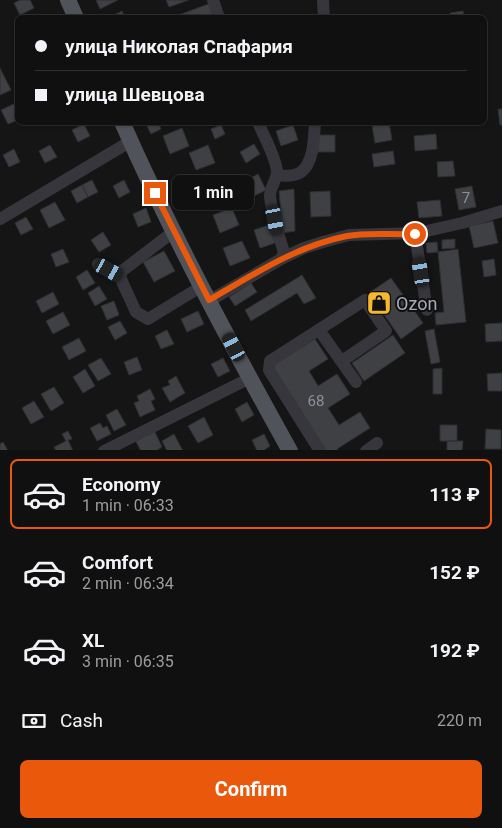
<!DOCTYPE html>
<meta charset="utf-8">
<style>
:root{--surface:#101010;--page:#191919;--text:#f1f3f6;--muted:#9c9d9f;--line:#303030;--accent:#ea580c}
body{margin:0;font-family:Roboto,sans-serif;background:var(--page);color:var(--text);height:100vh;display:flex;flex-direction:column;font-size:19px;white-space:nowrap}
*{box-sizing:border-box;margin:0}
p{font-size:16px;color:var(--muted)}
.icon{flex:none;width:28px;height:28px;fill:none;stroke:currentColor;stroke-width:2;stroke-linecap:round;stroke-linejoin:round}
.map{position:relative;height:450px;overflow:hidden}
.panel{display:flex;flex-direction:column;background:var(--surface);flex:1}
.panel>*{flex:none}
.guide{position:absolute;left:15px;top:15px;width:472px;height:110px;border-radius:8px;box-shadow:0 1px 4px #0004,0 0 0 1px var(--line);display:grid;align-content:center;height:110px;padding:0 20px;background:var(--surface)}
.end{position:absolute;width:22px;height:22px;margin:-11px;border:6px solid #ea580c;background:#fff;box-shadow:0 0 0 2px #fff}
.from{border-radius:50%}
.bubble{position:absolute;height:35px;border-radius:8px;background:var(--surface);box-shadow:0 1px 4px #0004,0 0 0 1px var(--line);font-size:16px;font-weight:700;line-height:35px;text-align:center}
.car{position:absolute;width:15px;height:30px;margin:-15px -8px;border-radius:6px;box-shadow:0 0 4px 1px #0007;background:linear-gradient(#222 24%,#8ab4d8 0 40%,#222 0 76%,#8ab4d8 0 86%,#222 0)}
.guide b{display:flex;align-items:center;gap:18px;height:48px;font-size:19px}
.guide b+b{border-top:1px solid var(--line)}
.guide i{width:12px;height:12px;background:var(--text)}
ul{padding:9px 0 0;list-style:none}
li{display:flex;align-items:center;gap:15px;height:70px;margin:0 10px 8px;padding:0 10px;border:2px solid transparent;border-radius:8px}
li div{flex:1}
li b{display:block;font-size:19px}
li em{font-style:normal;font-weight:700}
li.active{border-color:var(--accent)}
li>.icon{width:45px;height:45px;stroke-width:1.5}
.pay{display:flex;align-items:center;gap:12px;height:55px;padding:0 20px;font-size:19px}
.pay p{margin-inline-start:auto}
.primary-button{display:flex;gap:10px;margin-top:auto;padding:10px 20px}
.primary-button a{flex:1;height:58px;border-radius:8px;background:var(--accent);color:#fff;font-size:20px;font-weight:700;line-height:58px;text-align:center}
.map>svg:first-child{display:block}
</style>
<div class="map">
<svg width="502" height="451" viewBox="0 0 502 451">
<rect width="100%" height="100%" fill="#151516"/>
<path fill="#3f4044" stroke="#2f2f33" d="M20 0H30L34 8 20 15 14 3Z
M96 0H118L100 9Z
M166 0H189L169 7Z
M211 3 215 15 208 18H176V16Z
M122 11 125 18H108Z
M463 11 464 18H451L450 13Z
M0 68 11 90 0 95Z
M16 103 18 106V120L8 124 1 110Z
M498 109H502V125H500Z
M145 122H158L161 129 151 134Z
M389 122 392 140 375 143 372 125Z
M84 124 90 136 78 142 72 130Z
M221 125 225 134 215 139 211 129Z
M293 125 298 140 281 146 276 131Z
M182 128 189 146 170 154 163 136Z
M436 134 437 149 415 151 414 136Z
M318 135H335V152H318Z
M254 144 260 154 246 163 240 152Z
M50 145 57 157 45 163 39 151Z
M208 145 215 163 196 170 189 153Z
M14 149 20 162 9 167 3 155Z
M393 151 395 164 374 167 372 154Z
M453 161 455 176 438 177 437 162Z
M258 174 266 190 242 202 234 187Z
M92 180 98 192 88 197 82 185Z
M124 180 130 192 119 198 113 186Z
M208 183 215 201 196 209 189 191Z
M82 185 88 197 77 203 71 191Z
M472 186 476 207 459 210 455 189Z
M294 189 295 231 283 233 279 191Z
M330 191 331 216 311 217 310 192Z
M440 200 442 216 419 218 417 202Z
M55 202 65 220 49 228 40 210Z
M146 208 151 222 138 227 133 214Z
M232 208 239 225 220 233 213 215Z
M26 217 33 229 21 235 15 223Z
M493 221 498 243 474 248 469 226Z
M269 225 275 243 260 248 254 230Z
M103 232 111 245 99 252 91 240Z
M455 239V248L442 249V240Z
M242 241 250 258 230 266 223 248Z
M437 242 438 252 427 253 426 243Z
M63 249 69 262 56 267 51 254Z
M458 249 466 322 436 325 435 313 444 312 438 252Z
M164 251 175 271 154 282 143 262Z
M494 259 496 275 484 277 482 261Z
M87 270 95 283 83 290 76 277Z
M302 275 316 298 304 304 297 293 251 321 245 310Z
M391 278 423 323 401 339 369 293Z
M251 283 257 292 235 306 229 297Z
M99 286 107 299 95 306 88 293Z
M53 292 59 304 42 313 36 301Z
M114 301 119 315 107 320 101 306Z
M198 311 204 324 187 332 181 319Z
M63 312 70 325 53 334 46 321Z
M120 321 127 333 115 340 108 327Z
M502 323V341L486 342 485 324Z
M434 329 440 362 431 364 425 331Z
M167 330 174 344 161 349 155 336Z
M393 335 405 353 364 381 352 363Z
M79 338 86 351 69 360 62 347Z
M315 339 328 359 309 371 318 386 337 374 350 394 328 408 339 425 360 412 370 428 337 449 339 451H325L272 366Z
M137 357 142 370 129 375 124 362Z
M101 358 111 374 98 381 88 365Z
M223 358 230 371 218 377 211 364Z
M442 368V394H433V369Z
M85 369 95 386 83 393 73 377Z
M502 373V391H488L487 374Z
M176 376 185 393 170 402 162 388 170 385 168 381Z
M54 387 64 403 51 411 41 394Z
M150 389 155 399 151 401 155 410 140 417 134 403 139 401 137 396Z
M34 401 44 417 31 424 22 408Z
M247 402 254 415 242 422 235 409Z
M117 409 126 425 114 431 106 415Z
M204 417 213 435 198 443 188 426Z
M100 423 103 428 107 426 111 434 97 441 90 428Z
M440 425H457V441H440Z
M486 429 501 430V449H485Z
M154 430 162 447 156 451H141L135 440Z
M68 431 72 439 68 440 73 451H56L54 447 66 441 62 434Z
M174 434 183 451H167L162 441Z
M264 434 270 446 263 451H257L252 440Z
M447 441H463L462 451H447Z
M3 442 8 451H0V444Z"/>
<g fill="none" stroke-linecap="round" stroke-linejoin="round">
<path stroke="#36363c" stroke-width="12" d="M213 0 219 18
M323 0 324 18
M258 122C264 137 274 153 277 170 278 179 270 186 270 196 272 215 278 234 284 252L281 259
M277 175C284 176 294 177 301 172 314 163 314 137 315 122
M0 219 131 141
M173 232 122 271 120 277 136 312 148 319 202 286
M415 234 427 310
M98 264 120 277
M209 301 281 259 304 248 323 242 349 235 418 233 462 223 502 211
M319 330 356 382
M104 451 250 378
M320 451 269 370 270 361 365 300 386 331 342 361
M366 451 377 443"/>
<path stroke="#51535b" stroke-width="16" d="M68 0 76 18
M122 122C172 235 230 343 290 451"/>
</g>
<g fill="none" stroke-linecap="round" stroke-linejoin="round">
<path stroke="#ea580c" stroke-width="6" d="M155 193 209 300C253 275 296 246 347 236 368 232 393 235 415 234"/>
</g>
<defs>
<symbol id="shop-square" viewBox="-11 -11 22 22"><rect x="-9" y="-9" width="18" height="18" rx="4" fill="#f5b82e" stroke="#101011"/><path d="M-5-2.5h2.3a2.7 3.5 0 0 1 5.4 0H5L5.5 6h-11ZM-1.5-2.5h3a1.5 2.3 0 0 0-3 0Z" fill="#111"/></symbol>
</defs>
<g fill-rule="evenodd">
<use href="#shop-square" x="365" y="289" width="28" height="28"/>
</g>
<g text-anchor="middle" dominant-baseline="central" stroke-width="4" stroke-linejoin="round" paint-order="stroke">
<g font-size="15" fill="#8c909a">
<text x="466" y="198">7</text>
<text x="316" y="401">68</text>
</g>
<g font-size="18" fill="#a6abb7" stroke="#101011" text-anchor="start">
<text x="396" y="303">Ozon</text>
</g>
</g>
</svg>
<i class="end from" style="left:415px;top:234px"></i>
<i class="end" style="left:155px;top:193px"></i>
<div class="bubble" style="left:172px;top:175px;width:82px">1 min</div>
<i class="car" style="left:275px;top:220px;rotate:169deg"></i>
<i class="car" style="left:109px;top:270px;rotate:119deg"></i>
<i class="car" style="left:421px;top:272px;rotate:351deg"></i>
<i class="car" style="left:234px;top:347px;rotate:332deg"></i>
<div class="guide">
<b><i class="from"></i>улица Николая Спафария</b>
<b><i></i>улица Шевцова</b>
</div>
</div>
<section class="panel">
<ul>
<li class="active"><svg class="icon" aria-label="car" viewBox="0 0 24 24"><path d="M5 17H2v-5l4-1 3-4h7l3 4 3 1v5h-3M9 17h6M6 11h13"/><circle cx="7" cy="17" r="2"/><circle cx="17" cy="17" r="2"/></svg><div><b>Economy</b><p>1 min · 06:33</p></div><em>113 ₽</em></li>
<li><svg class="icon" aria-label="car" viewBox="0 0 24 24"><path d="M5 17H2v-5l4-1 3-4h7l3 4 3 1v5h-3M9 17h6M6 11h13"/><circle cx="7" cy="17" r="2"/><circle cx="17" cy="17" r="2"/></svg><div><b>Comfort</b><p>2 min · 06:34</p></div><em>152 ₽</em></li>
<li><svg class="icon" aria-label="car" viewBox="0 0 24 24"><path d="M5 17H2v-5l4-1 3-4h7l3 4 3 1v5h-3M9 17h6M6 11h13"/><circle cx="7" cy="17" r="2"/><circle cx="17" cy="17" r="2"/></svg><div><b>XL</b><p>3 min · 06:35</p></div><em>192 ₽</em></li>
</ul>
<div class="pay"><svg class="icon" aria-label="cash" viewBox="0 0 24 24"><path d="M3 7h18v10H3z"/><circle cx="12" cy="12" r="2"/></svg>Cash<p>220 m</p></div>
<div class="primary-button"><a>Confirm</a></div>
</section>
